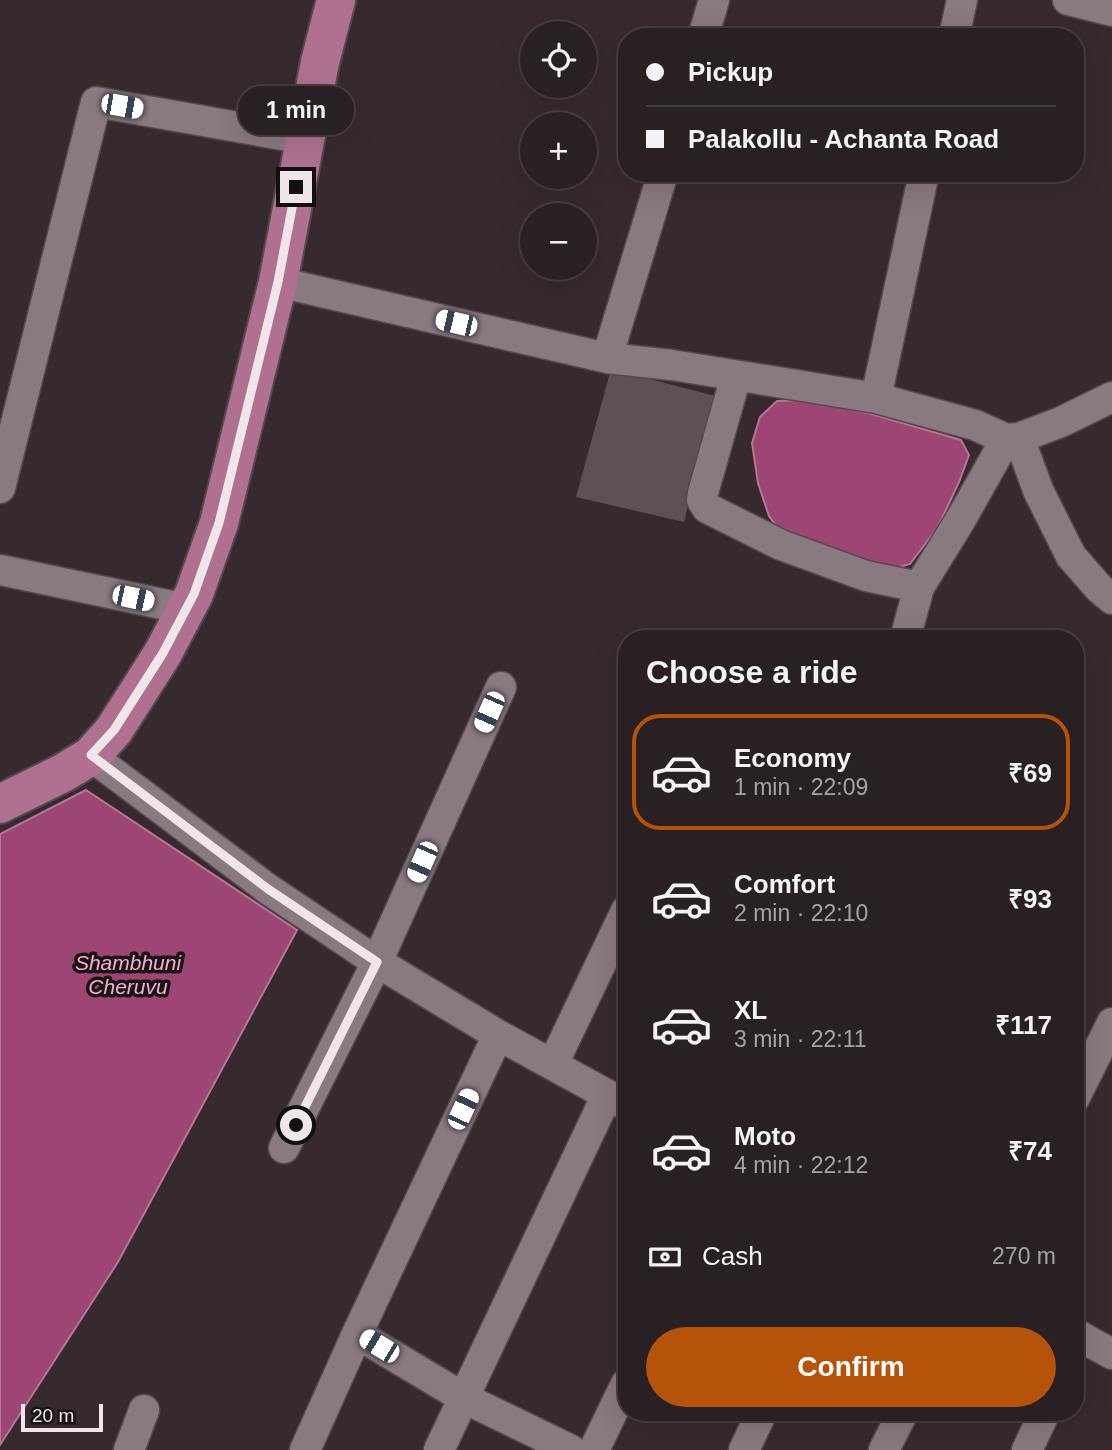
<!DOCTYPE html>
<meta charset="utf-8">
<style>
:root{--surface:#292023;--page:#352d30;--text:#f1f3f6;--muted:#a5a3a6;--line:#453e41;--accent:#b45309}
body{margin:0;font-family:Arial,sans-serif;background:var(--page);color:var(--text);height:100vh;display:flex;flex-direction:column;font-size:26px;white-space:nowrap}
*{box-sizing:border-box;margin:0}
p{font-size:23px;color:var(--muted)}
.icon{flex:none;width:38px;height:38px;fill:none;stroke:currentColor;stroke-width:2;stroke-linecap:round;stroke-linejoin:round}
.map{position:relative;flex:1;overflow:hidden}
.drawer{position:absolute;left:618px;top:630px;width:466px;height:791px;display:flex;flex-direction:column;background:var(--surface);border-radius:28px;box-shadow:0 7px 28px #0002,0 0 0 2px var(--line)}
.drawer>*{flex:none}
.top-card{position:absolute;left:618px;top:28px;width:466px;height:154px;border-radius:28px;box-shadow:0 7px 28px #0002,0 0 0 2px var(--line);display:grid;align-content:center;height:154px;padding:0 28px;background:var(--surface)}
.tools{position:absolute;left:520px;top:21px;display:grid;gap:14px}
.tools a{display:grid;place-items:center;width:77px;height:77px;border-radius:50%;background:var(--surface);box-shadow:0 7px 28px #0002,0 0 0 2px var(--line);font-size:35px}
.scale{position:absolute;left:21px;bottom:18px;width:82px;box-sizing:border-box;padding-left:7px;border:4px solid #efe6e9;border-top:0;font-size:19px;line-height:24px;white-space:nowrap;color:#efe6e9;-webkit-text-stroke:5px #1a1417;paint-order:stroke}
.end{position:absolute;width:32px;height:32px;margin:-16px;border:9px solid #efe6e9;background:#111;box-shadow:0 0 0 4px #111}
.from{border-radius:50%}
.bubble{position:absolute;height:49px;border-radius:24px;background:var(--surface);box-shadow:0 7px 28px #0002,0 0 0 2px var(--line);font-size:23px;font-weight:600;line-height:49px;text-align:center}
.car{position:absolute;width:21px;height:42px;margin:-21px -10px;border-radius:9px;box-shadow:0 0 5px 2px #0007;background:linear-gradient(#fff 24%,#345 0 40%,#fff 0 76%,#345 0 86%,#fff 0)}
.top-card b{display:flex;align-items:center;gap:24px;height:66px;font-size:26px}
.top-card b+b{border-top:2px solid var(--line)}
.top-card i{width:18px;height:18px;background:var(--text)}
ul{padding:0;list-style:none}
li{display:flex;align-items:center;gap:21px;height:116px;margin:0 14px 10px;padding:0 14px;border:4px solid transparent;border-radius:28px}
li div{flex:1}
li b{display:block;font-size:26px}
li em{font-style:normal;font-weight:600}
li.on{border-color:var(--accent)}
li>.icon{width:63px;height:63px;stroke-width:1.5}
h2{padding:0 28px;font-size:32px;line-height:84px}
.pay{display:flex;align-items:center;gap:18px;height:77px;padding:0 28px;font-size:26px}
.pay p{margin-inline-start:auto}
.cta{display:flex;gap:14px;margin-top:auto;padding:14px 28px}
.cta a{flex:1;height:80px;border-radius:42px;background:var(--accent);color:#fff;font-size:28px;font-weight:600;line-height:80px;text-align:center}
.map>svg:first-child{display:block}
</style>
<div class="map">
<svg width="1112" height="1450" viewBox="0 0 1112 1450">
<rect width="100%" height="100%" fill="#372a2f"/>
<path fill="#9e4673" stroke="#b67696" stroke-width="2" d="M805 400 868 413 961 440 969 455 959 482 938 527 910 564 887 571 787 541 769 516 758 483 752 443 760 417 777 401Z
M86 790 297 930 118 1262 0 1445V834Z"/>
<path fill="#5f5056" d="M611 369 715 396 684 522 576 497Z"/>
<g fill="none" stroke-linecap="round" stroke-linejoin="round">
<defs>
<path id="minor" d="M1068 0 1112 11
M703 37 714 0
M954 37 962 0
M278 282 607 358 672 365 876 398 975 425 1006 439 1019 438 1061 422 1112 397
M607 358 663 173
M736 376 703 493 702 500 707 508 781 545 866 576 919 587
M876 398 924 173
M1019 438 1038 490 1071 556 1099 588 1112 599
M0 488 96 102 305 139
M0 570 186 609
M905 639 919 587 961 519 1006 439
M91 756 268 889 377 962 498 1035 626 1105
M553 1064 626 911
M1074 1099 1112 1023
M284 1148 377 962 501 687
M1074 1333 1112 1354
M357 1334 464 1398 571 1450
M129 1450 144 1410
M305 1450 357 1334 498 1035
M439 1450 607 1095
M594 1450 626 1384
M744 1450 762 1412
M884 1450 903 1412
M1027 1450 1045 1412"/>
<path id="major" d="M0 804 63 773 91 756 114 730 163 653 194 594 219 523 278 282 320 62 336 0"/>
</defs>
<use href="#minor" stroke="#54494e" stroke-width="33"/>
<use href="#major" stroke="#54494e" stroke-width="42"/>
<use href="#minor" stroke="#897980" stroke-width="30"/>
<use href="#major" stroke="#af718f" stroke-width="38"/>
</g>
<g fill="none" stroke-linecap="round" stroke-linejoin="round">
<path stroke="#efe6e9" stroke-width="9" d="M296 1125 377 962 268 889 91 755 114 730 163 653 194 594 219 523 278 282 296 187"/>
</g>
<g text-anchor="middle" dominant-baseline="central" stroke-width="7" stroke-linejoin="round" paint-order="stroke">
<g font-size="21" font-style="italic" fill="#f6adce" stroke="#1a1417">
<text x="128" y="962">Shambhuni<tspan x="128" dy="24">Cheruvu</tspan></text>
</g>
</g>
</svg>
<div class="tools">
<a><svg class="icon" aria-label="locate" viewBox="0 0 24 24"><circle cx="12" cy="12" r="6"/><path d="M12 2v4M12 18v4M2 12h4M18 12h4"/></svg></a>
<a>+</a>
<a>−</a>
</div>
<div class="scale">20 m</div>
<i class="end from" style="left:296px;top:1125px"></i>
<i class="end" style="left:296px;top:187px"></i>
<div class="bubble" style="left:238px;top:86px;width:116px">1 min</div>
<i class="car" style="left:122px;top:106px;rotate:100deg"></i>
<i class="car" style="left:456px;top:323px;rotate:283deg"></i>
<i class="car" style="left:133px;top:598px;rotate:102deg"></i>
<i class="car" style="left:489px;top:712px;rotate:204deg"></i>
<i class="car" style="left:422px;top:862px;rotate:204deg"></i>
<i class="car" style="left:463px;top:1109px;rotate:25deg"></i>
<i class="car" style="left:379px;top:1346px;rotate:301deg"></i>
<div class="top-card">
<b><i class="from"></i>Pickup</b>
<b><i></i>Palakollu - Achanta Road</b>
</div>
<section class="drawer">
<h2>Choose a ride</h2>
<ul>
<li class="on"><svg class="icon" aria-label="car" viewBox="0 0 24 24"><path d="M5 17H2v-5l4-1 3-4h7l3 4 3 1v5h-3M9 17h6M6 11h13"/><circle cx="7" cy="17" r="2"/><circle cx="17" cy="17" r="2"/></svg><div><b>Economy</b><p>1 min · 22:09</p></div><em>₹69</em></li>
<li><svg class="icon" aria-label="car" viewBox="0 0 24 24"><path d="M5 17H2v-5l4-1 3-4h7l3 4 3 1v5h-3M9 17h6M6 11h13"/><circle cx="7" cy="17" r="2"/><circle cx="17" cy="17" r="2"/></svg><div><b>Comfort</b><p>2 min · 22:10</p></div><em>₹93</em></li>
<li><svg class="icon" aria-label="car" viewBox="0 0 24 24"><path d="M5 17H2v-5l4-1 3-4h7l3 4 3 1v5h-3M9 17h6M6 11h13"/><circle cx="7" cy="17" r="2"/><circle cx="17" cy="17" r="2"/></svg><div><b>XL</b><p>3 min · 22:11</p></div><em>₹117</em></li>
<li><svg class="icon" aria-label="car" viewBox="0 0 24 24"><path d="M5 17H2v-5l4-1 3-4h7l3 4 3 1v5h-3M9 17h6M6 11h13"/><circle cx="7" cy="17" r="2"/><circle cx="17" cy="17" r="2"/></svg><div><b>Moto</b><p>4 min · 22:12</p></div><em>₹74</em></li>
</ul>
<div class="pay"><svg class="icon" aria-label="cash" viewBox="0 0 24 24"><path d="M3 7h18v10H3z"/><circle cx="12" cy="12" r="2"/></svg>Cash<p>270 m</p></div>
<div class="cta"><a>Confirm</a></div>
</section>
</div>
